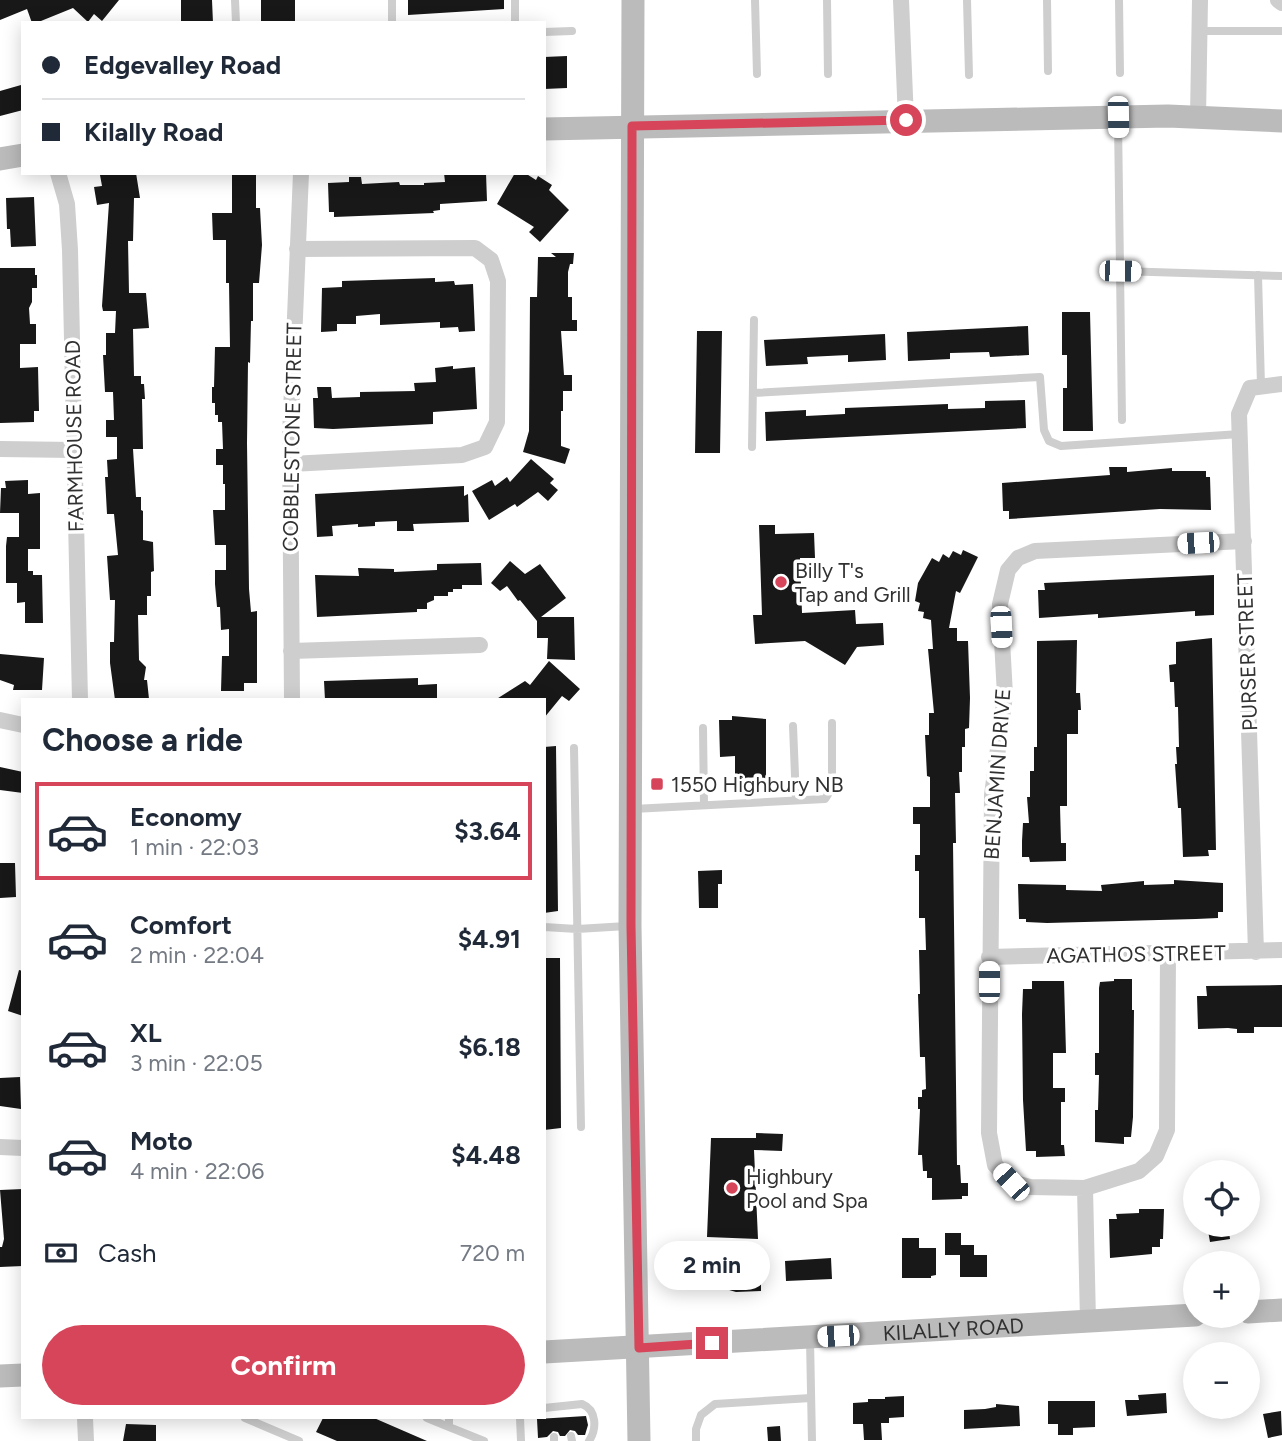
<!DOCTYPE html>
<meta charset="utf-8">
<style>
:root{--surface:#fff;--page:#f6f6f7;--text:#1f2937;--muted:#747a83;--line:#e0e1e3;--accent:#d64559}
body{margin:0;font-family:Figtree,sans-serif;background:var(--page);color:var(--text);height:100vh;display:flex;flex-direction:column;font-size:26px;white-space:nowrap}
*{box-sizing:border-box;margin:0}
p{font-size:23px;color:var(--muted)}
.icon{flex:none;width:38px;height:38px;fill:none;stroke:currentColor;stroke-width:2;stroke-linecap:round;stroke-linejoin:round}
.map{position:relative;flex:1;overflow:hidden}
.sheet{position:absolute;left:21px;top:698px;width:525px;height:721px;display:flex;flex-direction:column;background:var(--surface);border-radius:0px;box-shadow:0 4px 18px #0003}
.sheet>*{flex:none}
.guide{position:absolute;left:21px;top:21px;width:525px;height:154px;border-radius:0px;box-shadow:0 4px 18px #0003;display:grid;align-content:center;height:154px;padding:0 21px;background:var(--surface)}
.fabs{position:absolute;left:1183px;top:1160px;display:grid;gap:14px}
.fabs a{display:grid;place-items:center;width:77px;height:77px;border-radius:50%;background:var(--surface);box-shadow:0 4px 18px #0003;font-size:35px}
.end{position:absolute;width:32px;height:32px;margin:-16px;border:9px solid #d64559;background:#fff;box-shadow:0 0 0 4px #fff}
.from{border-radius:50%}
.bubble{position:absolute;height:49px;border-radius:24px;background:var(--surface);box-shadow:0 4px 18px #0003;font-size:23px;font-weight:700;line-height:49px;text-align:center}
.car{position:absolute;width:21px;height:42px;margin:-21px -10px;border-radius:9px;box-shadow:0 0 5px 2px #0007;background:linear-gradient(#fff 24%,#345 0 40%,#fff 0 76%,#345 0 86%,#fff 0)}
.guide b{display:flex;align-items:center;gap:24px;height:66px;font-size:26px}
.guide b+b{border-top:2px solid var(--line)}
.guide i{width:18px;height:18px;background:var(--text)}
ul{padding:0;list-style:none}
li{display:flex;align-items:center;gap:21px;height:98px;margin:0 14px 10px;padding:0 7px;border:4px solid transparent;border-radius:0px}
li div{flex:1}
li b{display:block;font-size:26px}
li em{font-style:normal;font-weight:700}
li.selected{border-color:var(--accent)}
li>.icon{width:63px;height:63px;stroke-width:1.5}
h2{padding:0 21px;font-size:32px;line-height:84px}
.pay{display:flex;align-items:center;gap:18px;height:77px;padding:0 21px;font-size:26px}
.pay p{margin-inline-start:auto}
.cta{display:flex;gap:14px;margin-top:auto;padding:14px 21px}
.cta a{flex:1;height:80px;border-radius:42px;background:var(--accent);color:#fff;font-size:28px;font-weight:700;line-height:80px;text-align:center}
.map>svg:first-child{display:block}
</style>
<div class="map">
<svg width="1282" height="1441" viewBox="0 0 1282 1441">
<rect width="100%" height="100%" fill="#fff"/>
<path fill="#181818" d="M0 0H119L102 21 94 14 88 22 73 8 36 23H32L27 9 0 20Z
M181 0H212L213 23H181Z
M261 0H295V23H261Z
M408 0H504V9L408 15Z
M567 56V88L544 89V57Z
M21 85 23 110 0 116V91Z
M107 173H136L140 198H134L133 241H128L129 293H146L149 328 133 329 134 376H141V384H144L145 399H142L143 449H133L136 497H141V510L143 511V540L153 542 154 571 151 572V596H147V615H138L139 660 146 667 144 680H147L149 699 140 700H115L110 663V642H114L115 600H110L107 556 118 555 114 514H107L105 477H108L107 460 117 459V437H106V420H114L113 392H105L103 355H106V333H115L116 311H103L102 306 109 203 97 205 94 187 102 186 100 175Z
M232 173H256V208H260L262 245 259 283H253V321H251L250 363 248 362 247 443 249 589 251 612 257 611V683H244V691H221L222 656H229V629L221 630 220 607H217L215 584V570H226V545H215L213 510H225V484H223V465H216V449H223L222 422H218V415H215V403H212V387H214L215 347H230L229 283H226V240H213L212 213H232Z
M444 173H486L487 201 440 204V210L433 211 434 213 334 217V212H329L328 183 349 182V177H361L362 184 399 182 400 185H424V183L445 182Z
M515 173H525L536 180 538 176 552 185 549 190 569 210 540 242 529 232 534 227 497 204Z
M34 197 36 246 11 247 10 229H7L6 198Z
M551 253H574L573 264H570L568 272V297H572V320H577V331H561L564 375H572V391H563V411H561V446L570 449 565 464 523 452 529 431 530 297H537L538 257H556Z
M0 268H35V275H37V288H32V302L29 308 30 324H36V344H20V368L38 367 39 411H34V422L0 423Z
M435 278V282L454 281 455 285 473 284 475 331 459 332 458 327 440 328V322L380 325V314L356 316V324H337V331L321 332 322 288 342 287V281Z
M1062 312H1090L1093 431H1063V388H1067V355H1062Z
M1028 326 1029 355 990 357 989 352 950 353V359L908 361 907 332Z
M697 331H722L720 453H695Z
M885 334 886 360 848 362V355L807 357 808 364 766 366 764 340Z
M453 366V369L475 367 477 409 433 412V424L333 429 314 428 313 398H318L317 387H331L332 398 360 397V392L415 391 414 383 436 382 435 368Z
M1025 400 1026 428 766 441 765 412 806 410V416L845 414V408L948 404V409L985 408V401Z
M531 459 554 479 550 483 558 490 548 501 538 492 517 507 515 504 489 520 472 491 492 480 495 486 507 477 510 482Z
M1109 467H1127V472L1172 468V471H1206V477H1210L1211 510 1160 509 1009 519V511H1003L1002 483 1110 475Z
M28 480V494L40 493V549H28V571H33V575H42L43 623H25V602L17 603V583H6V546L7 537H19V513H0L1 488H6L5 481Z
M464 486V496L468 494 469 522 413 524 414 531H397V521L375 522V526L358 527V524L332 526 333 536 317 537 315 494Z
M759 525H775V534L814 533 815 558H800L802 613 855 610 856 624 883 623 884 645 857 647 845 665 805 641 755 644 753 615H762Z
M963 550 978 557 960 593 956 591 949 628H957V641H968L970 698 969 728 965 729V747H962V772H959L960 793H955L956 843H953L957 1165H960L961 1183H968V1196H962V1199L932 1200V1178H927V1171H923L922 1155H918L920 1109H918V1097H922V1090L926 1089 925 1057H920L918 994H920L919 950H926L925 918H919V871H915V855H920V824H913V807H930V777L927 776 925 735H929V713H934L928 649H933L931 620 923 618 924 612 918 611 920 603 915 601 918 583 932 558 939 562 943 554 949 558 953 551 961 555Z
M510 561 525 574 540 564 566 598 541 617H574L575 660 547 659 548 638H537V621L520 600 518 601 507 586 500 591 491 583Z
M481 563 482 585H462V589H453V592H448V596H434V600L427 603V609H417V612L317 617 315 575 359 576 358 568 394 569V572L437 570V564Z
M1214 575V615L1195 616V611L1098 618V614L1039 618 1038 590H1045L1044 583Z
M1212 638 1216 850H1208L1209 856 1183 857 1181 808H1178L1175 764H1177L1176 747H1179L1178 707H1175L1174 682H1170L1169 665 1176 664V642Z
M1077 640 1076 693H1080L1081 710H1078V734H1067V806H1060L1061 843H1066V861L1030 862 1029 857H1022V841L1023 823H1029L1027 797H1030V771H1034V747H1037V641Z
M0 654 44 658 42 690H13L14 685 0 680Z
M549 661 580 689 569 701 562 696 544 718V700H495L525 681 530 685Z
M418 678V685L437 684V700H325L324 681Z
M732 716 766 719V779H740L735 774V756L720 757 719 720H732Z
M556 746 558 911 544 913V747Z
M0 767 23 772V793L0 790Z
M0 863H15L16 897 0 898Z
M722 870V884H718V908H699L698 871Z
M1174 880 1223 883V912H1218V918L1196 919 1047 923 1026 922V919H1019L1018 884 1066 885V890L1102 891 1101 885 1144 881V885L1174 884Z
M544 958H560L561 1128 544 1130Z
M19 970 23 971V1016L8 1011Z
M1114 979H1132V1010H1134L1133 1117 1131 1137H1124V1144L1095 1142V1110H1098L1099 1075H1095V1053H1099V988L1100 982 1114 981Z
M1032 981H1064L1066 1053H1053V1088H1065V1102H1061V1145H1064L1065 1156 1036 1157V1151H1026L1023 1100 1022 1014 1023 989H1032Z
M1282 985V1027H1254V1033H1237V1029L1228 1028 1198 1029 1197 996H1207L1206 986Z
M20 1077 21 1109 0 1106V1078Z
M756 1133 783 1134 782 1151 754 1150 758 1239 707 1237 711 1138H756Z
M23 1189V1266L0 1267V1247H2L4 1239 0 1190Z
M1139 1209H1164L1163 1239H1160V1247H1152V1254L1110 1258 1109 1219H1117L1116 1214 1139 1213Z
M1207 1225H1228L1230 1239 1210 1242Z
M945 1233H961V1245H974V1255H987V1277H960V1255H945Z
M902 1238H919V1248H936V1275L931 1276V1278H902Z
M686 1256 715 1263 717 1257 731 1260 730 1265 761 1264V1291L736 1292 681 1276Z
M831 1258 832 1279 786 1281 785 1261Z
M1166 1393 1167 1413 1127 1416 1125 1400H1139L1138 1395Z
M904 1396V1417L889 1418V1423H881L882 1440H864L863 1424H853V1403L868 1402V1399H885V1397Z
M1048 1401H1095V1427L1073 1428V1435H1058V1424H1048Z
M996 1404 1019 1406 1020 1426 964 1429V1410L985 1409 996 1407Z
M1281 1411 1282 1435 1268 1438 1263 1414Z
M586 1416 588 1425 585 1435H578L575 1431 570 1430 565 1436H560L558 1432 553 1431 547 1437 538 1438 537 1419Z
M323 1418H374L427 1441H337L316 1432Z
M126 1424 156 1425V1441H123Z
M780 1426 781 1441H768L767 1427Z"/>
<g fill="none" stroke-linecap="round" stroke-linejoin="round">
<path stroke="#cecece" stroke-width="8" d="M235 0 236 23
M392 0V23
M515 0V23
M755 0 757 74
M827 0 828 74
M967 0 969 75
M1047 0 1048 71
M1119 0 1120 73
M1200 31H1282
M544 32 572 31
M1118 120 1122 420
M1120 271 1282 276
M1258 275 1261 386
M753 393 1040 377 1044 430 1049 441 1061 446 1240 434
M752 447 754 320
M793 726 796 800
M703 728 704 805
M574 748 581 1127
M633 809 825 799 832 788V723
M544 927 577 929 627 926
M810 1340 812 1441
M544 1408 582 1404C597 1410 597 1429 589 1441
M245 1418 299 1441
M427 1418 449 1427
M449 1418V1427L484 1441
M520 1418 521 1441
M571 1436 572 1441
M554 1437V1441
M696 1441V1429L701 1415 715 1404 811 1398"/>
<path stroke="#cecece" stroke-width="16" d="M901 0 906 120
M1278 0 1282 3
M1198 117 1200 0
M58 173 67 204 70 250 80 700
M0 449 74 450
M291 464 462 455 485 447 497 422 498 281 491 260 475 248 297 249
M291 651 480 645
M292 700 290 437 301 173
M0 720 23 725
M1256 952 1239 414 1250 388 1282 384
M1168 954 1167 1130 1156 1156 1139 1171 1085 1188 1030 1187 1011 1182 995 1165 989 1133 992 795 1005 695 1000 604 1008 570 1018 558 1035 551 1244 541
M989 957 1282 950
M0 1147 23 1148
M1085 1188 1088 1321
M85 1418 86 1441"/>
<g stroke="#bbb" stroke-width="23">
<path d="M633 0 630 926 639 1441"/>
<path d="M544 129 1168 116 1282 121"/>
<path d="M0 159 23 155"/>
<path d="M1248 1312 1282 1310"/>
<path id="s1" d="M544 1352 1195 1315"/>
<path d="M0 1376 23 1375"/>
</g>
</g>
<g fill="none" stroke-linecap="round" stroke-linejoin="round">
<path stroke="#d64559" stroke-width="9" d="M712 1343 639 1348 631 926 632 126 906 120"/>
</g>
<g fill="#d64559" stroke="#fff" stroke-width="2.5">
<circle cx="781" cy="582" r="7"/>
<rect x="650" y="777" width="14" height="14" rx="3.5"/>
<circle cx="732" cy="1188" r="7"/>
</g>
<g text-anchor="middle" dominant-baseline="central" stroke-width="7" stroke-linejoin="round" paint-order="stroke">
<g font-size="21" fill="#313131" stroke="#fff">
<text transform="translate(74 436) rotate(-91)">FARMHOUSE ROAD</text>
<text transform="translate(292 437) rotate(-89)">COBBLESTONE STREET</text>
<text transform="translate(1247 652) rotate(-92)">PURSER STREET</text>
<text transform="translate(997 774) rotate(-86)">BENJAMIN DRIVE</text>
<text transform="translate(1136 954) rotate(-1)">AGATHOS STREET</text>
<text stroke="none"><textPath href="#s1" startOffset="410">KILALLY ROAD</textPath></text>
</g>
<g font-size="21" fill="#313131" stroke="#fff" text-anchor="start">
<text x="795" y="570">Billy T's<tspan x="795" dy="24">Tap and Grill</tspan></text>
<text x="671" y="784">1550 Highbury NB</text>
<text x="746" y="1176">Highbury<tspan x="746" dy="24">Pool and Spa</tspan></text>
</g>
</g>
</svg>
<div class="fabs">
<a><svg class="icon" aria-label="locate" viewBox="0 0 24 24"><circle cx="12" cy="12" r="6"/><path d="M12 2v4M12 18v4M2 12h4M18 12h4"/></svg></a>
<a>+</a>
<a>−</a>
</div>
<i class="end from" style="left:906px;top:120px"></i>
<i class="end" style="left:712px;top:1343px"></i>
<div class="bubble" style="left:654px;top:1241px;width:116px">2 min</div>
<i class="car" style="left:1118px;top:117px;rotate:179deg"></i>
<i class="car" style="left:1120px;top:271px;rotate:91deg"></i>
<i class="car" style="left:1198px;top:543px;rotate:267deg"></i>
<i class="car" style="left:1001px;top:627px;rotate:177deg"></i>
<i class="car" style="left:989px;top:982px;rotate:0deg"></i>
<i class="car" style="left:1011px;top:1182px;rotate:317deg"></i>
<i class="car" style="left:838px;top:1336px;rotate:267deg"></i>
<div class="guide">
<b><i class="from"></i>Edgevalley Road</b>
<b><i></i>Kilally Road</b>
</div>
<section class="sheet">
<h2>Choose a ride</h2>
<ul>
<li class="selected"><svg class="icon" aria-label="car" viewBox="0 0 24 24"><path d="M5 17H2v-5l4-1 3-4h7l3 4 3 1v5h-3M9 17h6M6 11h13"/><circle cx="7" cy="17" r="2"/><circle cx="17" cy="17" r="2"/></svg><div><b>Economy</b><p>1 min · 22:03</p></div><em>$3.64</em></li>
<li><svg class="icon" aria-label="car" viewBox="0 0 24 24"><path d="M5 17H2v-5l4-1 3-4h7l3 4 3 1v5h-3M9 17h6M6 11h13"/><circle cx="7" cy="17" r="2"/><circle cx="17" cy="17" r="2"/></svg><div><b>Comfort</b><p>2 min · 22:04</p></div><em>$4.91</em></li>
<li><svg class="icon" aria-label="car" viewBox="0 0 24 24"><path d="M5 17H2v-5l4-1 3-4h7l3 4 3 1v5h-3M9 17h6M6 11h13"/><circle cx="7" cy="17" r="2"/><circle cx="17" cy="17" r="2"/></svg><div><b>XL</b><p>3 min · 22:05</p></div><em>$6.18</em></li>
<li><svg class="icon" aria-label="car" viewBox="0 0 24 24"><path d="M5 17H2v-5l4-1 3-4h7l3 4 3 1v5h-3M9 17h6M6 11h13"/><circle cx="7" cy="17" r="2"/><circle cx="17" cy="17" r="2"/></svg><div><b>Moto</b><p>4 min · 22:06</p></div><em>$4.48</em></li>
</ul>
<div class="pay"><svg class="icon" aria-label="cash" viewBox="0 0 24 24"><path d="M3 7h18v10H3z"/><circle cx="12" cy="12" r="2"/></svg>Cash<p>720 m</p></div>
<div class="cta"><a>Confirm</a></div>
</section>
</div>
